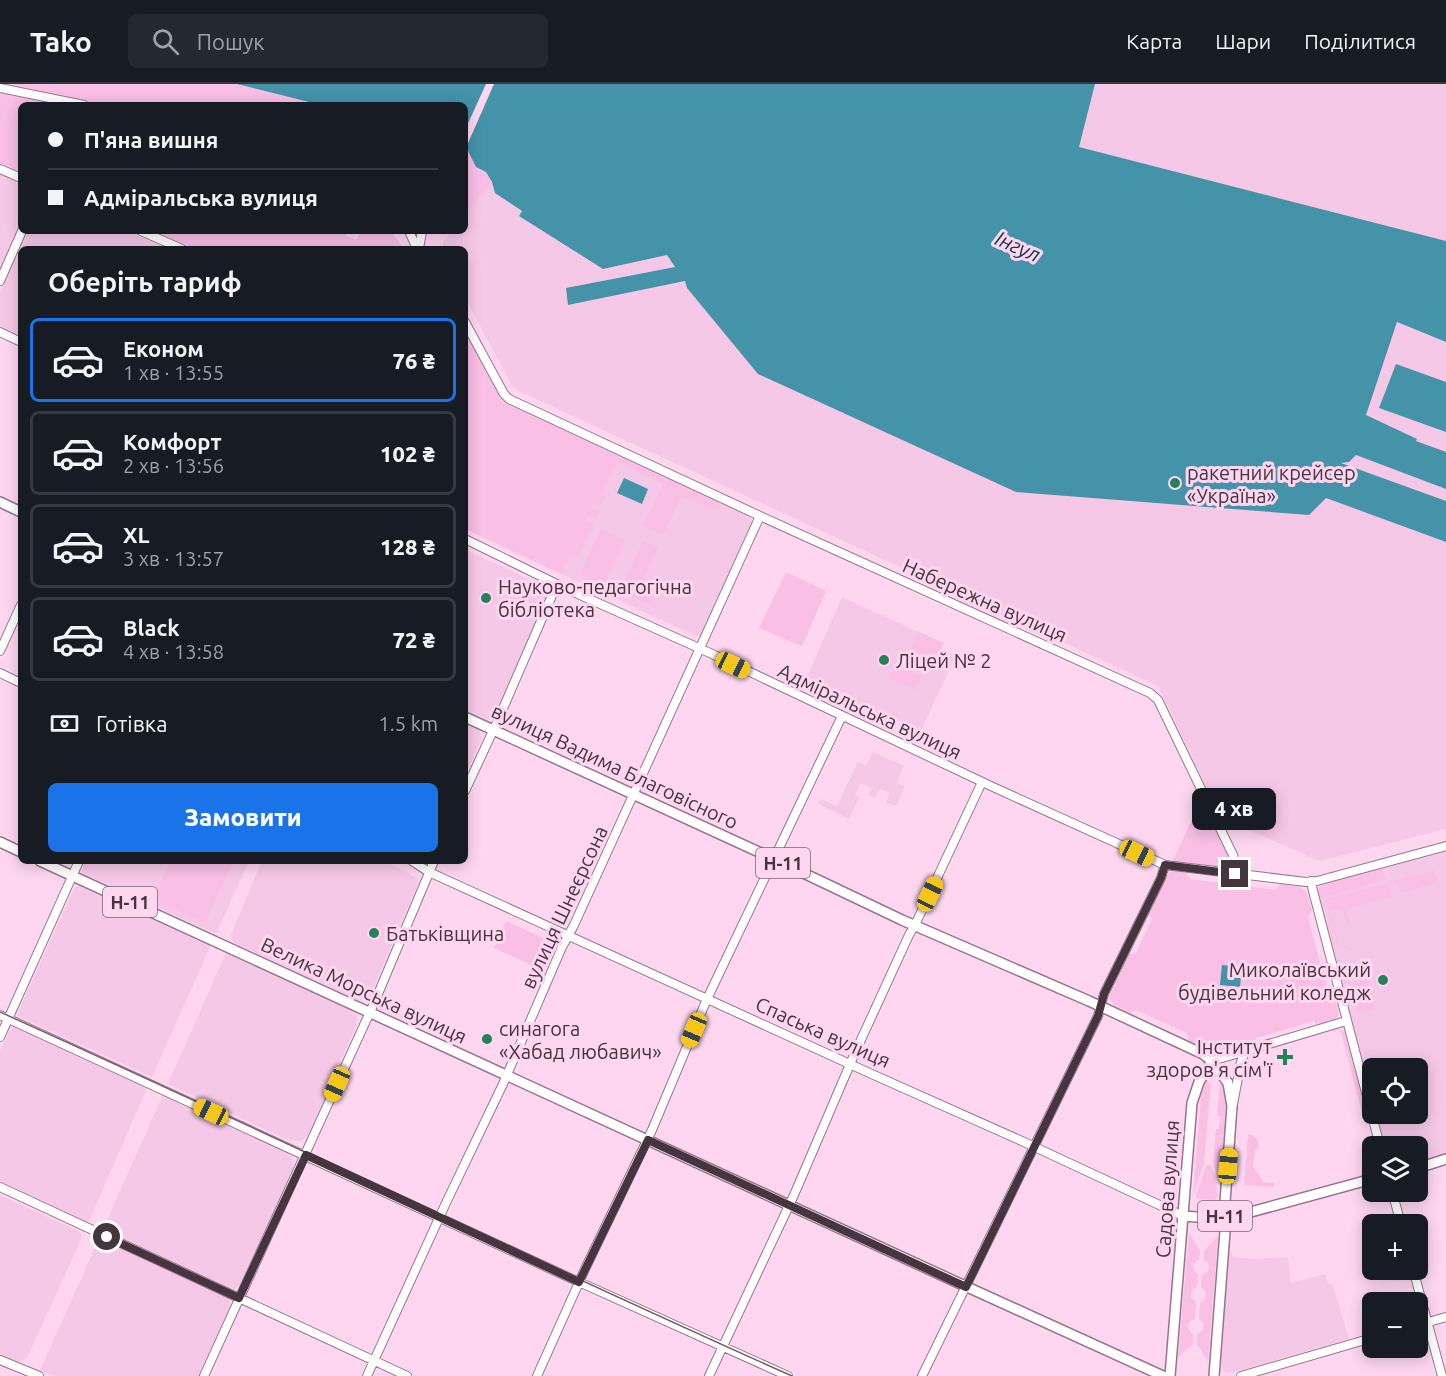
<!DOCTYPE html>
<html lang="uk">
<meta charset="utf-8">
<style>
:root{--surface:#171b24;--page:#242831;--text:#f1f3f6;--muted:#9ea1a6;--line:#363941;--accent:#1a73e8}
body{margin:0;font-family:Ubuntu,sans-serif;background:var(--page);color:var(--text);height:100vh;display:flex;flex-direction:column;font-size:22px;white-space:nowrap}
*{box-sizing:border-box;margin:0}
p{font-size:20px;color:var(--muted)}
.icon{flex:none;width:33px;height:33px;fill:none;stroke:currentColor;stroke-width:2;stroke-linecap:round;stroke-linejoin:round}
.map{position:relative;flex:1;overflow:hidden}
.panel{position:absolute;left:18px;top:162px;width:450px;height:618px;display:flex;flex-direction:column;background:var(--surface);border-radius:9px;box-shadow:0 3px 15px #0003}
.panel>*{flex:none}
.hud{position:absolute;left:18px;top:18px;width:450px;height:132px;border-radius:9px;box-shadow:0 3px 15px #0003;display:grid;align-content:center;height:132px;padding:0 30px;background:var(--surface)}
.buttons{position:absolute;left:1362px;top:974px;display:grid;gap:12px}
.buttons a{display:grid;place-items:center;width:66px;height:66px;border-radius:9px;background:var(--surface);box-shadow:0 3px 15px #0003;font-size:30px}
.end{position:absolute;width:27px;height:27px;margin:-14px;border:8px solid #45353f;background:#fff;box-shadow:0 0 0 3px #fff}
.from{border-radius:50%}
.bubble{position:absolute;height:42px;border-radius:9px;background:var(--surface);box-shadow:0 3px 15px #0003;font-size:20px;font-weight:800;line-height:42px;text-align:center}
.car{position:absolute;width:18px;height:36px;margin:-18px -9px;border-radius:8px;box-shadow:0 0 4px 2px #0007;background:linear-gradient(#f5c518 24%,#345 0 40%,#f5c518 0 76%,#345 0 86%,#f5c518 0)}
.hud b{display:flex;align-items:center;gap:21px;height:57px;font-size:22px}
.hud b+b{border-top:2px solid var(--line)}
.hud i{width:15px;height:15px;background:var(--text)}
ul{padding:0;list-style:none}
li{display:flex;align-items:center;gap:18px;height:84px;margin:0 12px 9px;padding:0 18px;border:3px solid var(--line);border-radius:9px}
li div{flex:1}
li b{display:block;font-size:22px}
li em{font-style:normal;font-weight:800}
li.selected{border-color:var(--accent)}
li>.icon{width:54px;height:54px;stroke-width:1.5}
h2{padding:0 30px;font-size:27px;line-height:72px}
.pay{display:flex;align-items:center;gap:15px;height:66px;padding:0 30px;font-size:22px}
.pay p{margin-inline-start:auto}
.action{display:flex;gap:12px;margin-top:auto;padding:12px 30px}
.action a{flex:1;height:69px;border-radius:9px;background:var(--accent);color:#fff;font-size:24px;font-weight:800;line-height:69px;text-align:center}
header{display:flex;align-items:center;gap:36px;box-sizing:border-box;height:84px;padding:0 30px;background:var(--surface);border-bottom:2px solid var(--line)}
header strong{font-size:28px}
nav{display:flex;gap:33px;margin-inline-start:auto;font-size:21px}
.search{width:420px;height:54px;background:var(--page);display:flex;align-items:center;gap:15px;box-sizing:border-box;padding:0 21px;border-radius:9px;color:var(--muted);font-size:22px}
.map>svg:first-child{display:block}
</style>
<header>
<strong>Tako</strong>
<div class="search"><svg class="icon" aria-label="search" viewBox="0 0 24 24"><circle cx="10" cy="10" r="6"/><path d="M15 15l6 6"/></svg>Пошук</div>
<nav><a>Карта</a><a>Шари</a><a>Поділитися</a></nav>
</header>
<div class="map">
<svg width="1446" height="1292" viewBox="0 0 1446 1292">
<rect width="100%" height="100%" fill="#fed6f0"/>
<path fill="#f6c8e7" d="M1095 0H1446V157L1079 63Z
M0 88 21 98V144L0 188Z
M492 98 495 109 522 128 519 132 603 185 667 171 675 183 566 204 569 221 685 197 1339 378 1356 371 1403 389 1366 331 1397 238 1446 258V745L1320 777 1221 734 1158 602 514 305 465 214V165H443V158L452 147H465V131Z
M27 147H126L168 165H21V251L0 242V207Z
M616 370 747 431 751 435 752 442 703 549 701 551 696 552 561 490Z
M465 466 512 487 546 506 548 510 495 631 493 634 489 636 465 626Z
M842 513 943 559 941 564 956 571 921 647 881 628 879 629 842 614V612L823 603V601L807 593Z
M465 640 477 645 480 648 482 654 465 691Z
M873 668 904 682 897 699 905 702 896 722 886 718 890 709 880 705 875 714 869 711 871 704 861 699 855 711 859 714 849 735 818 720 821 715 837 722 858 678 866 682Z
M1446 766V1069L1418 1077V1062H1385L1376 1029H1418V984H1372V1016L1317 809 1318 805 1322 800Z
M85 777H249L216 850 84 790 81 787Z
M262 777H384L417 794 418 800 369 914 360 916 354 914 236 860 231 855V851Z
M78 801 211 861 152 993 18 932V928L75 803Z
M226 869 348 925 352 927 357 932 356 943 308 1052 301 1057H290L168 1000Z
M14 943 147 1004 89 1137 87 1138 0 1097V967L10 945Z
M163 1011 287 1068 293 1075V1085L243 1196 239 1202 234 1205 227 1203 103 1145Z
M0 1111 76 1146 80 1148 82 1152 81 1156 27 1274 19 1278H14L0 1270Z
M100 1153 223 1209 228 1214 231 1219 230 1225 200 1292H54L40 1286Z
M1229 1164 1232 1171 1237 1174 1259 1175 1288 1173 1291 1199 1325 1190 1328 1199 1333 1201 1349 1255 1237 1287 1228 1289 1224 1287 1220 1280Z"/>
<path fill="#f9bfe5" d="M0 0H237L321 21H21V89L0 79Z
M465 66 468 67 476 83 486 88 492 98 465 131Z
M154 147H348L346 152 356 156 361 147H390L405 165H195Z
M465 245 502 317 720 419 717 427 681 412 664 451 643 441 663 400 617 378 600 411 606 413 601 422 593 419 591 424 599 428 596 435 587 432 586 436 594 440 578 474 570 471 561 490 465 445Z
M601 445 625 456 604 501 580 490Z
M643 457 658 463 640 503 654 510 649 520 620 508Z
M786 488 826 507 802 562 759 544Z
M919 548 944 559 935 578 910 566Z
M896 580 922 592 915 606 889 594Z
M1201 717 1228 771 1229 778 1227 781 1220 783 1172 778Z
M170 777H233L205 839 153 815Z
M1382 784 1386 796 1319 814 1318 805 1322 800Z
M1434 786 1438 798 1405 808H1401L1393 797Z
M1173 787 1187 789 1190 795 1275 806 1280 800C1306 803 1306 802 1312 828L1308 834 1329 911 1335 913C1341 937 1340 935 1317 942L1314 937 1256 954 1254 961C1239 964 1222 968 1206 964 1200 962 1194 958 1188 956L1187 949 1136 926 1130 929 1114 921 1109 914 1129 870 1136 869 1152 835 1148 830 1169 788Z
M1389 799 1392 813 1347 825 1350 838 1346 840 1342 826 1338 825 1331 827 1339 860 1351 864 1352 866 1341 862H1338L1325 815Z
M506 837 548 856 536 883 494 864Z
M1367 893 1376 925 1358 930 1350 898Z
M1338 945 1345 948 1369 1040H1365L1341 948 1337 946 1333 948V946Z
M1206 998 1211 999 1204 1079 1193 1112 1201 1013Z
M1220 999 1223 1001 1227 1019 1220 1101 1213 1078 1216 1045H1219L1220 1033 1217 1032Z
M1248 1050C1257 1051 1259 1057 1258 1065L1255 1067 1253 1083 1262 1096V1098L1274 1099V1103L1244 1101Z
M1208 1081 1212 1082 1218 1111 1215 1116 1198 1115 1196 1112 1206 1082Z
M1189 1149 1200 1167 1199 1176C1194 1177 1192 1182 1194 1187L1198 1190 1197 1203C1192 1205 1190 1209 1191 1214L1196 1218 1195 1235C1187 1237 1186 1245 1193 1250V1260L1178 1274Z
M1218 1152 1208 1278 1197 1260V1250C1205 1247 1206 1239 1199 1235L1200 1219C1208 1216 1208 1208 1201 1203L1202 1191C1208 1189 1210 1185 1208 1179L1204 1176V1167Z"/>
<path fill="#4493a9" d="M237 0H1095L1079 63 1446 157V258L1397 238 1366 331 1417 355 1416 357 1446 368V405L1356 371 1349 378 1341 379 1446 417V458L1326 414 1309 431 1016 408 758 290 687 204 685 197 568 221 566 204 675 183 667 171 603 185 519 132 522 127 495 109 492 98 486 88 476 83 468 67 465 66V21H321Z
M1396 280 1446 298V348L1379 324Z
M624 394 648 405 642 420 617 409Z
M1222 881 1242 883 1240 903 1220 901Z"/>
<path fill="#fed6f0" d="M486 0H494L465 66V46Z"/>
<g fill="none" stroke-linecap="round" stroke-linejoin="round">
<defs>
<path id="minor" d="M0 4 84 21
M0 85 21 94
M141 147 182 165
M409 147 417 165
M419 165 422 147
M0 197 22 147
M465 238 504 310 509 315 760 432 1150 609 1158 616 1233 771 1235 779V790
M0 248 21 258
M465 455 569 506 710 569 993 703 1165 781 1306 798 1317 797 1446 762
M0 567 21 521
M0 589 21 599
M465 707 498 636 557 500
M412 777 429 788 865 987 1024 1058 1183 1132
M1311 797 1313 807 1380 1062
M0 931 568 1193 788 1292
M0 953 79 777
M1212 977 1346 937
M1233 1020 1241 978 1245 968
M0 1103 407 1292
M1392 1107 1401 1140
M1413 1185 1442 1292
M1418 1241 1446 1233
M0 1276 39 1292
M204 1292 375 917 434 777
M367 1292 445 1121 503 1000 562 863 574 841 760 432
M537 1292 585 1185 652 1046 707 915 842 632
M709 1292 794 1111 854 971 909 851 915 841 982 698
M922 1292 1098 932 1104 910 1161 794 1165 781
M1241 1292 1372 1254"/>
<path id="major" d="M0 418 21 428
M465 633 774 775 902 836 1089 917 1203 970 1212 977 1228 999 1232 1022 1225 1118V1147L1214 1292
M0 758 21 768
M40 777 976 1207 1163 1292
M1418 1084 1446 1075
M1183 1132 1225 1135 1372 1095
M1170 1292 1192 1019 1199 998 1212 977"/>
</defs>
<use href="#minor" stroke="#99758d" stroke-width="10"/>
<use href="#major" stroke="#99758d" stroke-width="12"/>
<use href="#minor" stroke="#fff" stroke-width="8"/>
<use href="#major" stroke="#fff" stroke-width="9"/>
<path stroke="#735d6b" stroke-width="1.5" d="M0 928C265 1047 527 1174 792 1292"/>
</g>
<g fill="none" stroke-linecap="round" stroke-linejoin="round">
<path stroke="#45353f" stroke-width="8" d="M107 1153 239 1214 306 1071 579 1198 648 1056 966 1203 1098 932 1104 910 1161 794 1165 781 1235 790"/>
</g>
<g fill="#258157" stroke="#fed6f0" stroke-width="2">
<circle cx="1175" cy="399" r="6"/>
<circle cx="486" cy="514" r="6"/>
<circle cx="884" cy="576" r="6"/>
<circle cx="374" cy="849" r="6"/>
<circle cx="1383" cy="896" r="6"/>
<circle cx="487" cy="955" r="6"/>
<path d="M1282 964h6v6h6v6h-6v6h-6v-6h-6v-6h6z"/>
</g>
<g text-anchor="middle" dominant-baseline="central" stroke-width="6" stroke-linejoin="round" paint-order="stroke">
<g fill="#fed6f0" stroke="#7c6574" stroke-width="1.5">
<rect x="756" y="764" width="54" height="30" rx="4.5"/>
<rect x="103" y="803" width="54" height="30" rx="4.5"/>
<rect x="1198" y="1117" width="54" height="30" rx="4.5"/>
</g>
<g font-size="18" font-weight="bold" fill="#45353f">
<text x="783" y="779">Н-11</text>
<text x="130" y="818">Н-11</text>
<text x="1225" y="1132">Н-11</text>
</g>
<g font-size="20" fill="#45353f" stroke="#fed6f0" text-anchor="start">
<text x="1187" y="388">ракетний крейсер<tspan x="1187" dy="23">«Україна»</tspan></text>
<text x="498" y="502">Науково-педагогічна<tspan x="498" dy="23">бібліотека</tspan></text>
<text x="896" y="576">Ліцей № 2</text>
<text x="386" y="849">Батьківщина</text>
<text x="1371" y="885" text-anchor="end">Миколаївський<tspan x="1371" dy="23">будівельний коледж</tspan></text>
<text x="499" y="944">синагога<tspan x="499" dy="23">«Хабад любавич»</tspan></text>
<text x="1272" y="962" text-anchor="end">Інститут<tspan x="1272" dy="23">здоров'я сім'ї</tspan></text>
</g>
<g font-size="20" fill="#45353f" stroke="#fed6f0">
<text transform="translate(985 516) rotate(24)">Набережна вулиця</text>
<text transform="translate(870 627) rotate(25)">Адміральська вулиця</text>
<text transform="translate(615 682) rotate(25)">вулиця Вадима Благовісного</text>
<text transform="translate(564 823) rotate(-65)">вулиця Шнеєрсона</text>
<text transform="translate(364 906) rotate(25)">Велика Морська вулиця</text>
<text transform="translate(823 948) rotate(24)">Спаська вулиця</text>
<text transform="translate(1167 1105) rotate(-86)">Садова вулиця</text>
</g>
<g font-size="21" font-style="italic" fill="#143943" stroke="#fed6f0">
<text transform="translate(1018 162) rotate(24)">Інгул</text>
</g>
</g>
</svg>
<div class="buttons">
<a><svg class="icon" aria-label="locate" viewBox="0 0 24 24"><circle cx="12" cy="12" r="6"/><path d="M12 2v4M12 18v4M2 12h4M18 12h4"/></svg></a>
<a><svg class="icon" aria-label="layers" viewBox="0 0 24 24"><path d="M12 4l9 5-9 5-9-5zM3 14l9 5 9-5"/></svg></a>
<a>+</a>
<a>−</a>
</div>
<i class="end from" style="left:107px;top:1153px"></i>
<i class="end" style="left:1235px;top:790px"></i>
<div class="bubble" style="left:1192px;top:704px;width:84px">4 хв</div>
<i class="car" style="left:733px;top:581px;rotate:115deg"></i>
<i class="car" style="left:1137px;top:769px;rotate:115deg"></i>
<i class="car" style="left:930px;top:810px;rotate:25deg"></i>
<i class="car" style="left:694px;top:946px;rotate:203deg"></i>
<i class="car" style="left:337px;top:1000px;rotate:204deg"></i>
<i class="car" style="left:211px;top:1028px;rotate:295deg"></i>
<i class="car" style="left:1228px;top:1082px;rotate:5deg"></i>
<div class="hud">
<b><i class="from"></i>П'яна вишня</b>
<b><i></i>Адміральська вулиця</b>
</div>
<section class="panel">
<h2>Оберіть тариф</h2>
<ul>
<li class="selected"><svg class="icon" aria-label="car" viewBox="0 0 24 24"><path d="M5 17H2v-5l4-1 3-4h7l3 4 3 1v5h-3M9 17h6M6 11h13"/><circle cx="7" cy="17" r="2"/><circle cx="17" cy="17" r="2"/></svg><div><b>Економ</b><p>1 хв · 13:55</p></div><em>76 ₴</em></li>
<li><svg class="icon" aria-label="car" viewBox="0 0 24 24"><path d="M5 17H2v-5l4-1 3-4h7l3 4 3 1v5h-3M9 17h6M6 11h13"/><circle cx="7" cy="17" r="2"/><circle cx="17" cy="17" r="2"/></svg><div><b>Комфорт</b><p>2 хв · 13:56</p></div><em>102 ₴</em></li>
<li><svg class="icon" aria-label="car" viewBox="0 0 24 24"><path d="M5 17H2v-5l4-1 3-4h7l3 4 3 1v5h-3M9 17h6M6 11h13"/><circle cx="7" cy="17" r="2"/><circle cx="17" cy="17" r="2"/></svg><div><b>XL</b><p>3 хв · 13:57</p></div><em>128 ₴</em></li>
<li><svg class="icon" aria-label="car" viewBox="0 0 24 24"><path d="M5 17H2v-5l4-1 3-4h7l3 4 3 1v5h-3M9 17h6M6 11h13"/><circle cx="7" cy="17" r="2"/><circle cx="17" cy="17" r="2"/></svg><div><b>Black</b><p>4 хв · 13:58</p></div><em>72 ₴</em></li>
</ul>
<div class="pay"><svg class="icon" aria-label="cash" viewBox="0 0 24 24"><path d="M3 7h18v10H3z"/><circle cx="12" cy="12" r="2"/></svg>Готівка<p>1.5 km</p></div>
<div class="action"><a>Замовити</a></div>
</section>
</div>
